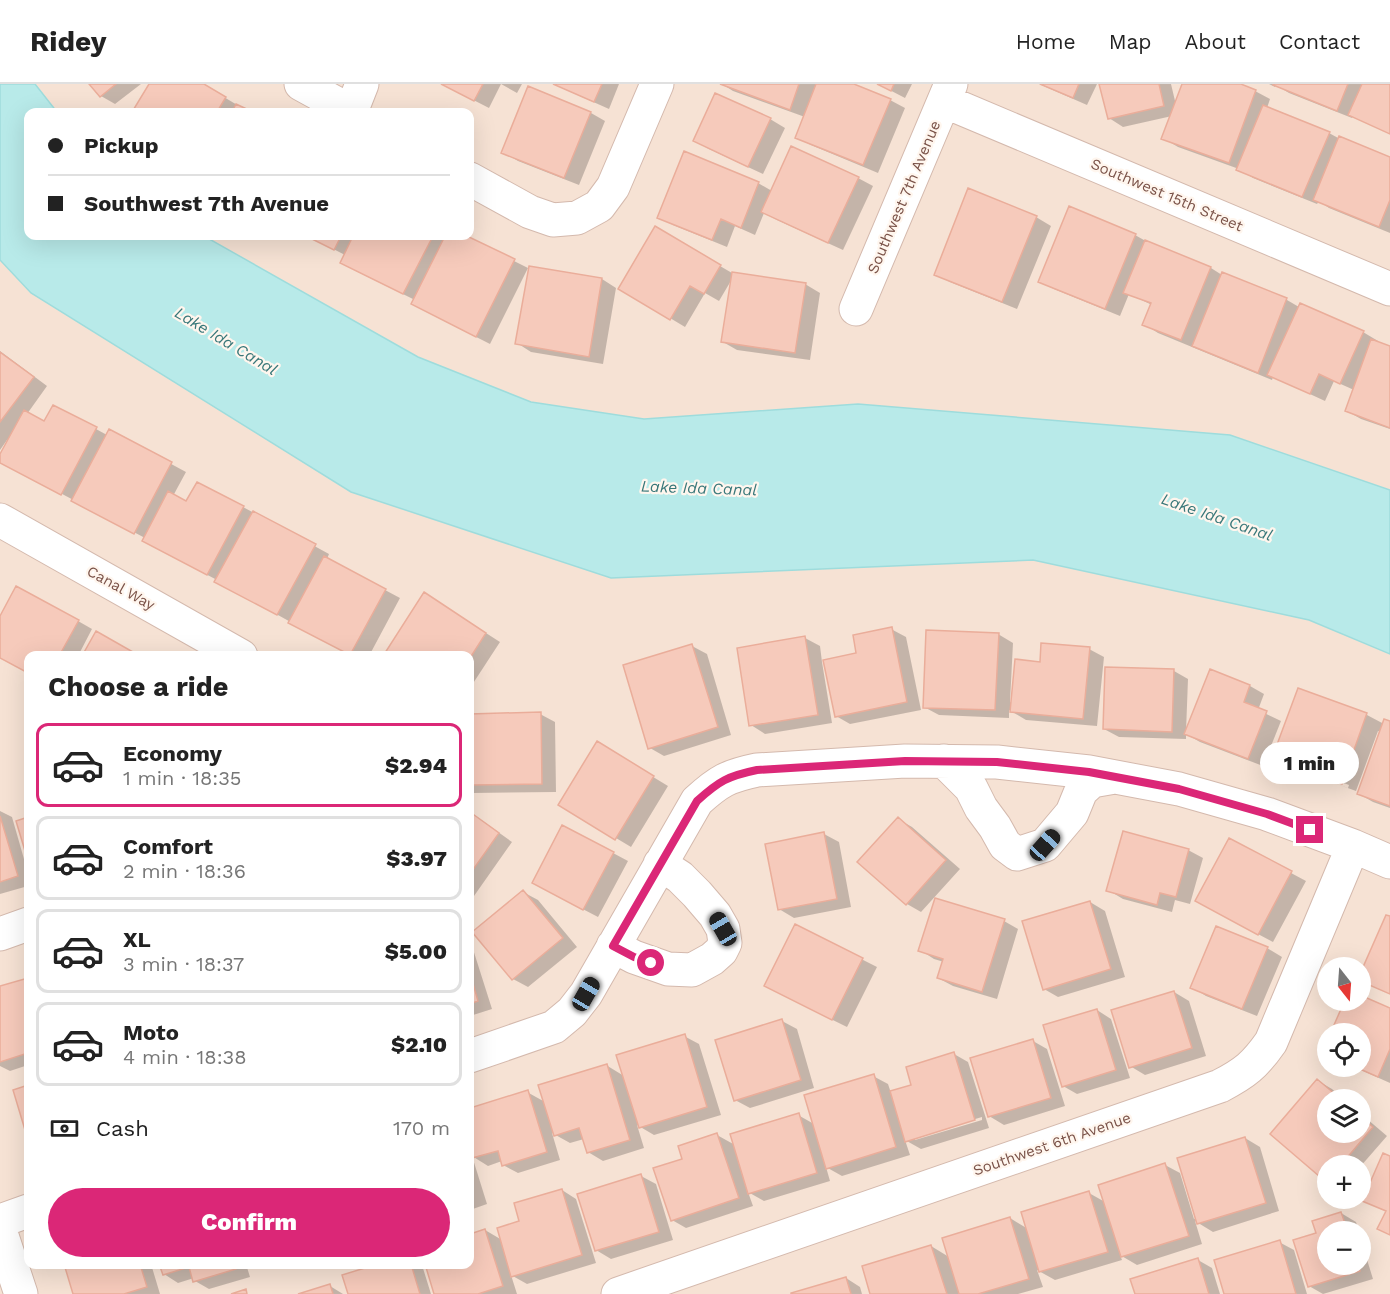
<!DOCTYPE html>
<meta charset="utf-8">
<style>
:root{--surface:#fff;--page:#f6f6f6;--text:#222;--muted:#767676;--line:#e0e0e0;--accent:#db2777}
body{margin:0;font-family:"Work Sans",sans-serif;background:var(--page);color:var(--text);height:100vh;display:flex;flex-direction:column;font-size:22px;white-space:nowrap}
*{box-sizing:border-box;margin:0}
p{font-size:20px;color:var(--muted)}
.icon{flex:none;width:33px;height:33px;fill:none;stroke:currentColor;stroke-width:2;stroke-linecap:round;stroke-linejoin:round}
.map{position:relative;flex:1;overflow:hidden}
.drawer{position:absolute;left:24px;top:567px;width:450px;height:618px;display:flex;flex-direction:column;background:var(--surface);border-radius:12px;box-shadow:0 6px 24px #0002}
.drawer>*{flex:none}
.banner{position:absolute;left:24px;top:24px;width:450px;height:132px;border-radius:12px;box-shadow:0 6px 24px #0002;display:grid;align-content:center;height:132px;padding:0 24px;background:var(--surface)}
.needle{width:39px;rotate:163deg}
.controls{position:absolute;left:1317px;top:873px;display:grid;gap:12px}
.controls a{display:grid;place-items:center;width:54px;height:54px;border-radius:50%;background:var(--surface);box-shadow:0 6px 24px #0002;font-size:30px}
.end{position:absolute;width:27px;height:27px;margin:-14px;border:8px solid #db2777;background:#fff;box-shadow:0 0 0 3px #fff}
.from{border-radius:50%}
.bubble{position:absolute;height:42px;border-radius:21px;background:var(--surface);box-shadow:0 6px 24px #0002;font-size:20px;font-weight:800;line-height:42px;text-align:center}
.car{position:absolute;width:18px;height:36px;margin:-18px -9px;border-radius:8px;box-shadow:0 0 4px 2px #0007;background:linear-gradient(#222 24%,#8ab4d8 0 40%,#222 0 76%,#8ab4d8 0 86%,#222 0)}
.banner b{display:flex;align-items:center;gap:21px;height:57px;font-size:22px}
.banner b+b{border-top:2px solid var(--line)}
.banner i{width:15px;height:15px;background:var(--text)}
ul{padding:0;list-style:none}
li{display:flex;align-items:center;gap:18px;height:84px;margin:0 12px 9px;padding:0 12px;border:3px solid var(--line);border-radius:12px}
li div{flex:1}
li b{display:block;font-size:22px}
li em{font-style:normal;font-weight:800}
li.current{border-color:var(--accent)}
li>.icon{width:54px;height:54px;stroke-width:1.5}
h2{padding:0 24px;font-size:27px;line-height:72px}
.pay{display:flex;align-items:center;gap:15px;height:66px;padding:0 24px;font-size:22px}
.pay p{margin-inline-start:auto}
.action{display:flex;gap:12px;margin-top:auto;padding:12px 24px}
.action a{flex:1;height:69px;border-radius:36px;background:var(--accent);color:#fff;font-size:24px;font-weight:800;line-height:69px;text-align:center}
header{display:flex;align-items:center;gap:36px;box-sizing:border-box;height:84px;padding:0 30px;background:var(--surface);border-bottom:2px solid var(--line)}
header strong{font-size:28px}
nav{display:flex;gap:33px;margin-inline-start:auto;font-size:21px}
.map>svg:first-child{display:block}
</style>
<header>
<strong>Ridey</strong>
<nav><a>Home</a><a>Map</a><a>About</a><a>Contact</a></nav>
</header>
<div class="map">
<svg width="1390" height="1210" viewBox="0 0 1390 1210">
<rect width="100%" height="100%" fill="#fef1e6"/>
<path fill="#f6e2d4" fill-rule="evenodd" d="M0 0H1390V1210H0ZM28 28H470V152H28ZM28 572H470V1180H28ZM1328 884H1360V916H1328ZM1328 950H1360V982H1328ZM1328 1016H1360V1048H1328ZM1328 1082H1360V1114H1328ZM1328 1148H1360V1180H1328Z"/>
<path fill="#b8eae9" stroke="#9edcdc" stroke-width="1.5" d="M0 0H35L57 28H28V152H204L418 273 531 318 644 335 858 320 1230 351 1390 406V570L1309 536 1033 476 611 494 351 408 31 209 0 176Z"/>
<path fill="#0003" fill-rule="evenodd" d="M91 0H141L115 20 101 12Z
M151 0H202L249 28H133Z
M442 0H522L517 9 501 0 489 24Z
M553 0H619L609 25Z
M722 0H850L890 16 905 24 878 89 811 61 796 53 805 33 733 7Z
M878 0H912L905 14Z
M1039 0H1097L1087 21Z
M1101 0H1171L1176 21 1183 0H1237L1255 7 1270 15 1267 24 1329 49 1340 55 1390 74V149L1329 124 1319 117 1317 120 1253 94 1239 85 1178 63 1163 54 1172 32 1123 43 1109 34Z
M1269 0H1390V50L1353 32 1352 34 1289 9 1276 1 1275 3Z
M529 4 591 29 605 37 579 101 518 77 503 68Z
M716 11 770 35 785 44 763 90 709 65 695 57Z
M858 94 873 102 843 166 777 136 764 129 755 151 735 142 727 163 673 141 659 133 758 99 772 107Z
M1036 133 1051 142 1017 225 950 198 936 190Z
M655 144 732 189 805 200 820 209 810 276 737 266 723 258 732 195 719 217 705 209 685 243 620 204Z
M1135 151 1151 160 1211 184 1222 191V190L1287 216 1299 223 1363 248 1378 257 1377 259 1390 264V345L1361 335 1347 327 1354 306 1334 297 1325 317 1273 293 1272 296 1158 249 1144 240 1152 221 1129 210 1120 232 1054 205 1039 197Z
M308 152H464L528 184 490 260 427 228 413 220 415 216 356 187 345 171Z
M530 183 602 195 616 204 603 280 531 268 517 259Z
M0 267 47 302 27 330 45 339 96 345 107 351 110 347 186 388 173 412 187 419 243 423 329 470 327 475 400 514 369 572H352L305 546 231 505 217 496 158 465 145 454 0 377V374L9 357 7 356 0 366Z
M439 519 500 558 470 604V572Z
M0 535 78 537 92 545 78 572H28V588L0 573Z
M891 545 906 553 921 626 850 640 836 632 825 578H822L832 639 765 650 751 641 805 554 820 562 822 578 858 571Z
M998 550 1013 559 1010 618 1012 619 1041 579 1089 565 1104 573 1097 642 1026 636 1009 626V634L939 631 924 623Z
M692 562 707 570 731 651 664 672 650 664Z
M1174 587 1188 595 1186 648 1211 587 1250 602 1264 610 1258 626 1281 637 1263 682 1200 658 1186 650V655L1119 653 1104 645Z
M1299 606 1367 631 1384 640 1390 639V724L1373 718 1359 710 1381 648 1378 647 1356 707 1287 682 1348 704 1349 701 1287 678V681L1274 674Z
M540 630 555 638 556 708 472 709 470 708V631Z
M612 668 668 702 631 763 561 721Z
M0 727 12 733 28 789V802L0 810Z
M470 728 512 758 474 812 470 809Z
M898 735 912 743 960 785 921 828 907 820 859 778Z
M824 750 839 758 851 823 794 834 779 825Z
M1229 756 1306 797 1273 858 1211 825Z
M1188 766 1203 774 1190 820 1175 816 1172 828 1123 815 1108 806Z
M613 769 628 777 598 833 548 807Z
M523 808 538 816 577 863 528 903 513 895Z
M1090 818 1105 827 1125 893 1058 913 1044 905Z
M1004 837 1018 845 997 915 953 902 938 894 944 878 934 875 920 866Z
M796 842 877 883 847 943 780 910Z
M470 860 472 862 492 925 470 932Z
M1267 864 1282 873 1257 932 1206 912 1192 903Z
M28 895V981L10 987 0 982V904Z
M1174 908 1189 917 1206 972 1145 991 1130 982Z
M1390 925V999L1352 982H1360Z
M1097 926 1111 935 1130 994 1077 1010 1063 1002Z
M782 937 797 945 814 1004 750 1024 735 1016Z
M684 952 699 960 721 1031 654 1051 637 1041 644 1064 603 1077 588 1068 584 1055 570 1059 552 1049 560 1076 518 1089 503 1081 502 1077 488 1082 472 1072 487 1120 470 1126V1026L527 1008 545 1018 606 981 624 992Z
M1033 957 1047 965 1065 1022 1004 1041 989 1032Z
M954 970 968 978 989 1044 921 1065 905 1056 910 1071 842 1092 826 1083 830 1097 764 1117 748 1108 753 1122 686 1144 672 1136 684 1076 717 1051 735 1061 798 1031 814 1040 873 992 888 1000 891 1009 913 1002ZM982 1033V1036L915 1056V1053Z
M1318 997 1332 1005 1344 1016H1328V1048H1360V1029L1387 1052 1360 1083V1082H1328V1097L1272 1050Z
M28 1002V1051L15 1007Z
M1245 1054 1260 1063 1279 1127 1213 1148 1195 1137 1202 1160 1137 1181 1120 1171 1122 1176 1055 1196 1037 1186 1043 1203 1018 1210H872L931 1162 949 1173 1010 1134 1028 1145 1089 1109 1105 1118 1165 1081 1180 1089 1194 1135 1197 1134Z
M641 1092 656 1100 673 1156 611 1175 596 1166Z
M562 1106 576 1115 596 1179 527 1200 511 1191 517 1210H435L470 1180V1151L485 1146 502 1156 521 1138Z
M1341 1129 1356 1138 1359 1148H1328V1180H1360V1153L1373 1195 1323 1210 1309 1202 1318 1150Z
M1279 1158 1294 1166 1307 1210H1226Z
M1198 1176 1212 1184 1220 1210H1136Z
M65 1180H151L160 1210H74Z
M161 1180H246L250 1193 209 1205 195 1197 194 1194 178 1199 164 1190Z
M383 1180 422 1181 431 1210H349Z
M846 1194 860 1203 862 1210H794Z
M330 1202 343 1210H303Z"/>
<path fill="#f6cabb" stroke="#eaad9a" stroke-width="1.5" d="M89 0H116L100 13Z
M149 0H204L226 13 217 28H132Z
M441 0H483L474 17Z
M553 0H602L594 18Z
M720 0H799L790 26Z
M816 0H854L891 15 863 81 795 54Z
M877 0H894L891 7Z
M1040 0H1079L1073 14Z
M1099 0H1159L1164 22 1108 35Z
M1182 0H1241L1256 6 1229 79 1161 55Z
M1273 0H1348L1337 27 1273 1Z
M1362 0H1390V50L1348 31Z
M528 2 591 28 564 94 501 69Z
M715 9 771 34 748 83 693 57Z
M236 20 253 28H232Z
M1263 21 1330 48 1302 113 1236 86Z
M1339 52 1390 73V116L1379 143 1313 116Z
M791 62 859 93 828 159 761 128Z
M684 67 759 98 741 144 721 135 712 156 657 134Z
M968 104 1037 132 1002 218 934 191Z
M1069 122 1136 150 1105 225 1038 198Z
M655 142 721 181 704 210 690 202 670 236 618 205Z
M306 152H341L334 166Z
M353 152H433L403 210 340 179Z
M445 152H467L515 175 476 253 411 220Z
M1145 156 1211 183 1181 256 1142 241 1151 219 1123 209Z
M529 182 602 194 589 273 515 260Z
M732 188 806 199 795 269 721 258Z
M1222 188 1287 214 1258 289 1192 262Z
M1300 219 1364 247 1340 300 1319 290 1310 310 1267 291Z
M1371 255 1390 262V344L1345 327Z
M0 268 34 293 0 338Z
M53 321 97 343 61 411 0 379V370L24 326 44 337Z
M109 345 172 378 134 450 71 417Z
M197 398 244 422 207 491 142 457 168 407 186 417Z
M253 427 316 460 277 531 214 498Z
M324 472 386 505 350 571 288 539Z
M16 502 79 536 59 572H28V589L0 574V532Z
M424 508 486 549 470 574V572H383Z
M892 543 907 618 835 633 823 576 856 569 853 551Z
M926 546 999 549 995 626 923 624Z
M96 547 140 572H82Z
M805 552 818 631 749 642 737 564Z
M1041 559 1090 563 1083 635 1010 628 1015 575 1040 578Z
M692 560 718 643 648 665 623 581Z
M1105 583 1174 585 1172 648 1103 645Z
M1210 585 1250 601 1244 618 1267 627 1248 675 1184 650Z
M1298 604 1367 629 1342 700 1272 674Z
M541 628 542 700 470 701V630Z
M1384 635 1390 637V722L1357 710Z
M597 657 654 692 615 756 558 721Z
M470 728 499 749 470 790Z
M0 732 18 792 0 798Z
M28 733V777L16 737Z
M898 733 946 776 906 821 857 778Z
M562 741 614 768 583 826 532 799Z
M1123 747 1189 765 1176 813 1160 809 1157 821 1106 807Z
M824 748 837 815 778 826 765 760Z
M1229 754 1292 787 1258 851 1195 817Z
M523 806 563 854 512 896 472 848Z
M935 814 1005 835 982 908 937 894 943 875 918 867Z
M1090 817 1111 885 1043 906 1022 837Z
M1386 831 1390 832V910L1360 897V890Z
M795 840 863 874 832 936 764 902Z
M1216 842 1268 863 1242 925 1190 904Z
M470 889 478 917 470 920Z
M28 894V969L0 978V902Z
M1174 907 1192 964 1129 984 1111 926Z
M1360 911 1390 924V965L1378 993 1353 982H1360V950H1330L1345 916H1360Z
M1097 925 1116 986 1062 1003 1043 941Z
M782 935 801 996 734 1017 715 956Z
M685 950 707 1023 639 1044 616 971Z
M1033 955 1051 1014 988 1033 970 974Z
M1328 956V971L1322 969Z
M954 968 975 1036 905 1058 890 1007 911 1001 906 983Z
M607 980 630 1056 587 1069 579 1044 554 1052 538 1001Z
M874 990 896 1063 826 1085 804 1011Z
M1317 995 1342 1016H1328V1048H1360V1032L1373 1043 1340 1082H1328V1096L1326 1098 1270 1050Z
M28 1001V1056L13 1006Z
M528 1006 547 1068 502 1082 498 1067 472 1074 470 1066V1024Z
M799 1029 817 1089 748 1110 730 1050Z
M717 1049 739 1114 671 1137 653 1084 682 1075 678 1062Z
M1245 1053 1266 1119 1197 1140 1177 1074Z
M1383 1069 1390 1072V1151L1377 1145 1386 1127 1362 1117Z
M1165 1079 1189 1152 1121 1173 1098 1101Z
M641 1090 659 1148 595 1167 577 1110Z
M562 1105 582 1171 511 1193 497 1144 519 1137 514 1119Z
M1089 1107 1108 1168 1039 1188 1021 1128Z
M1341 1128 1348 1148H1328V1180H1358L1360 1187 1308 1203 1293 1156 1316 1149 1312 1137Z
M1010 1133 1029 1195 978 1210H959L942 1154Z
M485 1145 503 1202 478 1210H434L425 1180H470V1150Z
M1280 1156 1296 1210H1224L1214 1176Z
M931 1161 947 1210H870L862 1182Z
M1198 1174 1209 1210H1135L1130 1195Z
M64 1180H140L147 1203 124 1210H73Z
M159 1180H235L236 1185 193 1198 189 1183 163 1191Z
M378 1180H411L420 1210H348L342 1191Z
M846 1193 851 1210H791V1209Z
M330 1200 333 1210H298Z
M246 1205 247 1210H231Z"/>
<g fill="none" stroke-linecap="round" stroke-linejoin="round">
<defs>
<path id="minor" d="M301 0 352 28
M944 17 1390 205
M351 28 362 0
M470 95 530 128 553 136 577 134 599 122 613 103 657 0
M856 225 951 0
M0 436 241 572
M944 677 971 704 981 724 995 743 1005 761 1017 770 1045 761 1072 729 1081 707 1092 697 1115 693
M0 850 28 840
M613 862 634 873 668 885 692 886 712 875 721 867 725 859 723 845 715 831 697 810 680 793 660 780
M470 972 554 943 572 928 586 910 697 717C719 697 728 692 757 686L905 677 997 678 1089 688 1179 705 1267 730 1353 762 1390 778
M0 1137 28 1127
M0 1146 21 1210
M618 1210 1220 1002C1245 989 1255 981 1271 958L1353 762"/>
</defs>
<use href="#minor" stroke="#d4b9ad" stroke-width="35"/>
<use href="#minor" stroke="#fff" stroke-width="33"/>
</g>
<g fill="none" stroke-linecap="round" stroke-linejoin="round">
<path stroke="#db2777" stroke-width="8" d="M651 879 634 873 613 862 697 717C719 697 728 692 757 686L905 677 997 678 1089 688 1179 705 1267 730 1310 746"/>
</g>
<g text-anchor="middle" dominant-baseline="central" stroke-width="4.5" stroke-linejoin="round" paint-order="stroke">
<g font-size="15" fill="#7a5248" stroke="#fff6ee">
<text transform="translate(1167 111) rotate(23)">Southwest 15th Street</text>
<text transform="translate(904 113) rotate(-67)">Southwest 7th Avenue</text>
<text transform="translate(121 504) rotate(29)">Canal Way</text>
<text transform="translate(1052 1060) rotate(-19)">Southwest 6th Avenue</text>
</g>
<g font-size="16" font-style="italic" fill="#387779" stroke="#fff6ee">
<text transform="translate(226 257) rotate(31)">Lake Ida Canal</text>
<text transform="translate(699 404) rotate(2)">Lake Ida Canal</text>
<text transform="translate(1217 433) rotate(19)">Lake Ida Canal</text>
</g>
</g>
</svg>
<div class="controls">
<a><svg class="needle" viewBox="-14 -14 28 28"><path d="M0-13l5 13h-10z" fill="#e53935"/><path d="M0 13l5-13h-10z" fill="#767676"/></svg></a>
<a><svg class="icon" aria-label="locate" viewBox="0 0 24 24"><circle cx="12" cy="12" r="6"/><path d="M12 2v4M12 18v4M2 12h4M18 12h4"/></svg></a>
<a><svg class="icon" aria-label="layers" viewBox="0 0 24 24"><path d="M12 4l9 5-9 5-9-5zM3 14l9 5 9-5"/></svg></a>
<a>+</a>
<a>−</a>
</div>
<i class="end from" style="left:651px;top:879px"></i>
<i class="end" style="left:1310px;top:746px"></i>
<div class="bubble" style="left:1260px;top:658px;width:99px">1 min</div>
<i class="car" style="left:1045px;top:761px;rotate:42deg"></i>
<i class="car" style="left:723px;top:845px;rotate:330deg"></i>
<i class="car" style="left:586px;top:910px;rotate:30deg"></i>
<div class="banner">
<b><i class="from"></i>Pickup</b>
<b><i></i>Southwest 7th Avenue</b>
</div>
<section class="drawer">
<h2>Choose a ride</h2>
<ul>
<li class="current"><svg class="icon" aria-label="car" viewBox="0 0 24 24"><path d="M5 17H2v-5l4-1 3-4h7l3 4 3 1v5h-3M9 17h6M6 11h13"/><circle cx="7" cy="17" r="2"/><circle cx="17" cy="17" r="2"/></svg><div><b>Economy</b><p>1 min · 18:35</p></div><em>$2.94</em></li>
<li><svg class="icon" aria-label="car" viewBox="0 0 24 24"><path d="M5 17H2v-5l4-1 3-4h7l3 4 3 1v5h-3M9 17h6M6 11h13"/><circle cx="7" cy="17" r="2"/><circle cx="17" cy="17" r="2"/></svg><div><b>Comfort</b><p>2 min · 18:36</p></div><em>$3.97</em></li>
<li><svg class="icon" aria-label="car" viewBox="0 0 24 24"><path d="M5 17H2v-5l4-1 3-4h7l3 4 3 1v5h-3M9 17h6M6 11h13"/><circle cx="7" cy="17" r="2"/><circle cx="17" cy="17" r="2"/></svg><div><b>XL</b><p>3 min · 18:37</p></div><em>$5.00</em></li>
<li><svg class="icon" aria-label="car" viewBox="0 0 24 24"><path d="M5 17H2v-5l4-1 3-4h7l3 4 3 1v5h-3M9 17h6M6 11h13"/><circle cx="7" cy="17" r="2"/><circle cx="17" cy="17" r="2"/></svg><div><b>Moto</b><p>4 min · 18:38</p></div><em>$2.10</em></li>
</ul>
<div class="pay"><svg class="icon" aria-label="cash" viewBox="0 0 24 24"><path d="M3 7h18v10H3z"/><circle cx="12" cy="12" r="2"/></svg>Cash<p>170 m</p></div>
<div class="action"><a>Confirm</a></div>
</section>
</div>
